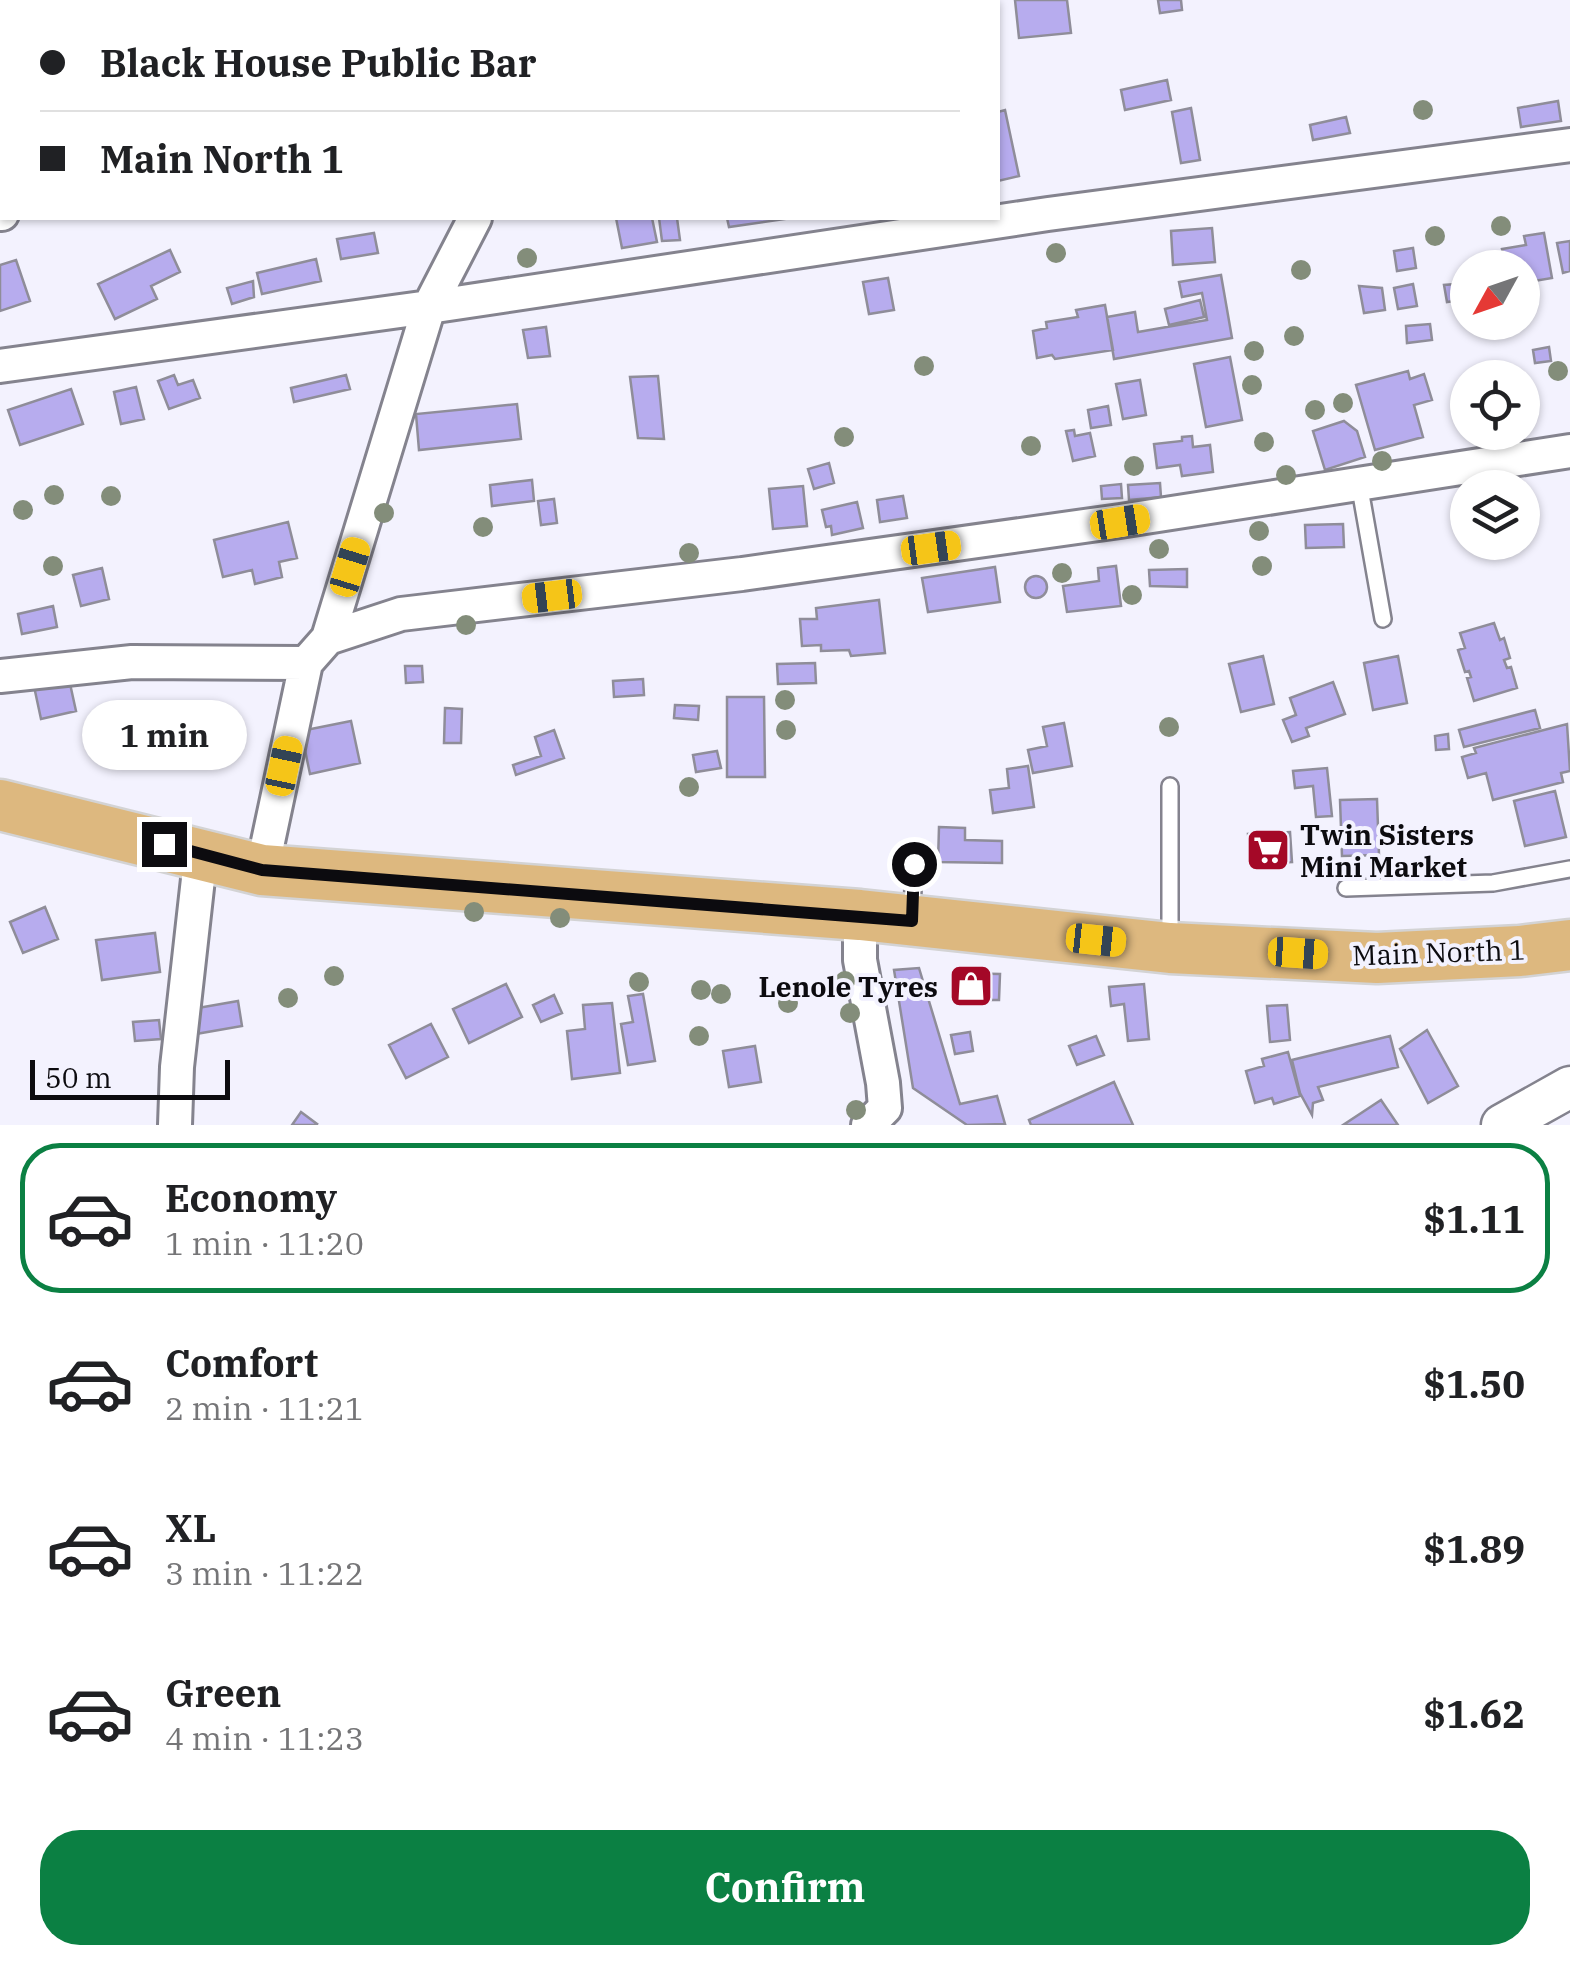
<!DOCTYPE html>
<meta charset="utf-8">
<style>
:root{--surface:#fff;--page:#f2f2f2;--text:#202124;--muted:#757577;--line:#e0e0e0;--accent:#0b8043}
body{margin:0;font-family:"IBM Plex Serif",serif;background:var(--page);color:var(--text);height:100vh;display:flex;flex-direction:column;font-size:38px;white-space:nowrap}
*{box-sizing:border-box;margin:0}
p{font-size:32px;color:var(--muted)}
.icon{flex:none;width:55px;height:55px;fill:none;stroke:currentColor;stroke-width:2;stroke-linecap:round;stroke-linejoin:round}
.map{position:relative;height:1125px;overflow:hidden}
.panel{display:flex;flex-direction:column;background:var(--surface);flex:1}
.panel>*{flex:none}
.banner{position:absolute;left:0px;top:0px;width:1000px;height:220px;box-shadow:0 2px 8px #0004;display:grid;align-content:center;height:220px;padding:0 40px;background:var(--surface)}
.needle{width:65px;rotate:230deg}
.controls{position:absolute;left:1450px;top:250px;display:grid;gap:20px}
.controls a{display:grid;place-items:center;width:90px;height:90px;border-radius:50%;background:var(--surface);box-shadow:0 2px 8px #0004;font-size:50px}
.scale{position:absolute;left:30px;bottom:25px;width:200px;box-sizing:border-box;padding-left:10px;border:5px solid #0c0b0f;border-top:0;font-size:28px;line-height:35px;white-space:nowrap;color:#0c0b0f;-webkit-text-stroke:8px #f3f2fe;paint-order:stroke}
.end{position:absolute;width:45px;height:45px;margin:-22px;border:12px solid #0c0b0f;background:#fff;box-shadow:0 0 0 5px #fff}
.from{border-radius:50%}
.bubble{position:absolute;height:70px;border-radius:35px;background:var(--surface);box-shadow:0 2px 8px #0004;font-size:32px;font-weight:700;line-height:70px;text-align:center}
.car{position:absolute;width:30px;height:60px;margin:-30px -15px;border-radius:12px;box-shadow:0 0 8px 2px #0007;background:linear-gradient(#f5c518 24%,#345 0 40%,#f5c518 0 76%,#345 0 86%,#f5c518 0)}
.banner b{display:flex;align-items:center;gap:35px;height:95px;font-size:38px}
.banner b+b{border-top:2px solid var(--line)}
.banner i{width:25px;height:25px;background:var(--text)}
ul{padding:18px 0 0;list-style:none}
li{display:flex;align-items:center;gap:30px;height:150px;margin:0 20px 15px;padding:0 20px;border:5px solid transparent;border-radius:40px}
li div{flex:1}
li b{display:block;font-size:38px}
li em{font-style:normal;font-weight:700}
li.active{border-color:var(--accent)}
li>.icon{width:90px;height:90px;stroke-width:1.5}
.cta{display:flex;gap:20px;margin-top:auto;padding:20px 40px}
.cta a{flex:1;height:115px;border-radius:40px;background:var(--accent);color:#fff;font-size:40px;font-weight:700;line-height:115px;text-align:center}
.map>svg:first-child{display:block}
</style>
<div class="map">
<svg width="1570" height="1125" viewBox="0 0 1570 1125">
<rect width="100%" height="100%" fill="#f3f2fe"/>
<path fill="#b7acee" stroke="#8f8d99" stroke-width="2.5" d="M1015 0H1067L1071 33 1019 38Z
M1158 0H1181L1182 10 1160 13Z
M1167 80 1171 100 1125 110 1121 90Z
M1558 101 1561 121 1521 127 1518 108Z
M1191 108 1200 160 1181 163 1172 112Z
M1005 110 1019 176 998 181V112Z
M1346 117 1350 133 1313 140 1310 125Z
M616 218H652L657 242 622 248Z
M659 218H677L680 240 662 241Z
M727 218H785V219L729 227Z
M1212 228 1215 262 1173 265 1171 231Z
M374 233 378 253 341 259 337 239Z
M1544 233 1552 278 1522 283V268H1489L1488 260 1504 257 1502 249 1526 245 1524 236Z
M1570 241V271L1563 273 1557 243Z
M1413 248 1416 268 1397 271 1394 251Z
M170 250 180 272 151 286 157 299 115 319 98 284Z
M316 259 321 281 262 294 257 273Z
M16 260 30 301 0 311V265Z
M1221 275 1232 338 1114 359 1107 317 1135 312 1138 332 1207 320 1202 293 1182 297 1179 282Z
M888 278 894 310 869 314 863 282Z
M253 281 254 297 232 304 227 288Z
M1468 283V299L1447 302 1444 285Z
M1413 284 1417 306 1398 309 1394 288Z
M1359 286 1382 288 1385 310 1364 313Z
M1200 300 1204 317 1169 325 1165 309Z
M1105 305 1113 350 1055 359 1052 355 1037 358 1033 331 1047 328 1046 322 1078 317 1076 310Z
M1430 324 1432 340 1407 343 1406 326Z
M546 327 550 356 528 358 523 330Z
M1549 347 1551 361 1535 363 1533 350Z
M1230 357 1242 420 1206 427 1194 364Z
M1408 371 1410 379 1424 374 1432 400 1414 405 1423 437 1375 450 1356 385Z
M174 375 178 385 193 380 200 398 169 409 158 381Z
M346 375 350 389 294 402 291 388Z
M658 376 664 439 638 438 630 377Z
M1140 380 1146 415 1123 419 1116 384Z
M136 387 144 419 121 424 114 392Z
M71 389 83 424 20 445 8 410Z
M517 404 521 439 419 450 416 414Z
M1108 406 1111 425 1091 428 1088 410Z
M1344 421 1357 431 1365 457 1325 470 1313 431Z
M1074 430 1075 436 1090 433 1095 456 1073 461 1066 431Z
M1192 436 1193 447 1210 445 1213 472 1182 476 1180 465 1157 468 1154 444 1182 441V437Z
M829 463 834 483 814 489 808 469Z
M532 480 534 501 492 506 490 485Z
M1160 483 1161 497 1129 500 1128 485Z
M1121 484 1122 498 1102 499 1101 486Z
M803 486 807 526 773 529 769 489Z
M903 496 907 518 880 522 877 500Z
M554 499 557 523 541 525 538 501Z
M857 502 863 528 832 535 831 526 826 527 822 510Z
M288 522 297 558 279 562 282 577 255 584 252 570 223 577 214 540Z
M1343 524 1344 547 1306 548 1305 525Z
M1116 566 1121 606 1067 612 1063 586 1099 581 1098 568Z
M995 567 1000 602 928 612 922 578Z
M102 568 109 599 81 606 73 575Z
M1187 569V587L1150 586 1149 570Z
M1025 587a11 11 0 1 1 22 0a11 11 0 1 1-22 0Z
M879 600 885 653 851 656 849 650 821 651V645L802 646 800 619H817L816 608Z
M53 606 57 627 22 634 18 614Z
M1494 623 1500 640 1504 638 1510 658 1504 660 1507 668 1511 667 1517 688 1474 701 1467 678 1471 677 1469 671 1465 672 1458 650 1465 648 1460 633Z
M1263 656 1274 704 1241 712 1229 664Z
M1398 656 1407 703 1373 710 1364 663Z
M815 663 816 683 778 684 777 664Z
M405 666H422L423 682 406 683Z
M67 670 76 711 41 719 32 677Z
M643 679 644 695 614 697 613 681Z
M1333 682 1345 714 1306 728 1309 736 1292 742 1283 720 1296 715 1290 698Z
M727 697H764L765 777H727Z
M675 705 699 706 698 720 674 718Z
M445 708 462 709 461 743H444Z
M1535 710 1540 728 1464 747 1459 730Z
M163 720H177L179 744 164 745Z
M351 721 360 763 310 774 301 731Z
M1064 723 1072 766 1033 773 1028 750 1047 746 1043 727Z
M1567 724 1570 771 1561 773 1563 782 1493 800 1486 773 1468 778 1462 757 1476 753 1474 748Z
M554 730 564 758 516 775 513 765 541 756 535 737Z
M1448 734 1449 749 1436 750 1435 736Z
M717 751 721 768 696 772 693 755Z
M1028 766 1034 807 993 813 990 790 1009 788 1007 769Z
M1327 768 1332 816 1316 817 1313 786 1295 788 1293 771Z
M1555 791 1566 837 1525 846 1514 801Z
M1377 799 1379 855 1342 856 1340 800Z
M939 827 965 828V840L1002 841V863L938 862Z
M1290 832 1292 862 1269 863 1268 854 1250 855 1248 834Z
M45 907 58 939 23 953 10 922Z
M155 933 160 972 102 980 96 940Z
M919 968 960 1104 997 1096 1005 1124 967 1125 913 1088 894 970Z
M955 973 1000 974 999 1000H954Z
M506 984 522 1017 469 1043 453 1009Z
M1144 984 1149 1039 1128 1041 1124 1004 1111 1006 1109 987Z
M643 994 655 1061 628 1065 621 1024 633 1022 628 996Z
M554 995 562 1013 541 1022 533 1005Z
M238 1001 242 1026 196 1034 192 1009Z
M612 1003 620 1073 572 1079 567 1031 585 1029 583 1005Z
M1287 1005 1290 1040 1270 1042 1267 1006Z
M159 1020 161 1039 135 1041 133 1022Z
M431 1024 448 1057 406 1078 389 1045Z
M1427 1030 1458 1086 1428 1103 1400 1049Z
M970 1032 973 1051 955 1054 951 1035Z
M1096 1036 1104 1055 1077 1065 1069 1046Z
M1390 1036 1398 1067 1318 1087 1323 1100 1313 1103 1312 1115 1300 1093 1292 1060Z
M755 1046 761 1082 729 1087 723 1051Z
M1288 1052 1300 1096 1274 1104 1272 1098 1255 1103 1246 1071 1264 1066 1262 1059Z
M1114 1082 1133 1125H1031L1029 1120Z
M1381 1100 1398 1125H1343Z
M301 1112 317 1124 316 1125H292Z"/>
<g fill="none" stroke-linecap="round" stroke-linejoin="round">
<defs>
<path id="service" d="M1359 483 1383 619
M1170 786V944
M1346 888 1493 883 1570 869
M912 912 914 865"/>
<path id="minor" d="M584 2 586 0
M0 214H2
M0 366 429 307 1048 214 1570 145
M328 638 401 614 742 574 1120 521 1570 451
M0 676 132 662 306 663
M262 870 306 663 328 638 429 307 475 218
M860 915V960L883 1083 885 1108 868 1125
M175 1125 177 1067 201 852"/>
<path id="tertiary" d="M1502 1125 1570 1087"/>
<path id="primary" d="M0 805 262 870 860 915 1170 948 1377 958 1520 951 1570 945"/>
</defs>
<use href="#service" stroke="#84838e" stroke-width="20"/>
<use href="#minor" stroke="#84838e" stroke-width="38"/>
<use href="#tertiary" stroke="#84838e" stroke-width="45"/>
<use href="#primary" stroke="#d3d3d4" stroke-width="55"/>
<use href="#service" stroke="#fff" stroke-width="15"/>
<use href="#minor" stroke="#fff" stroke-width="32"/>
<use href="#tertiary" stroke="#fff" stroke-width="40"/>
<use href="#primary" stroke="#ddb87f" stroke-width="50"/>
</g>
<g fill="#838d7a">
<circle cx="1423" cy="110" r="10"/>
<circle cx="1501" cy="226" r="10"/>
<circle cx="1435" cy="236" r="10"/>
<circle cx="1056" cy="253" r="10"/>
<circle cx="527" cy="258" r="10"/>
<circle cx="1301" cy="270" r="10"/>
<circle cx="1294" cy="336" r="10"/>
<circle cx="1254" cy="351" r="10"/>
<circle cx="924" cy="366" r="10"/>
<circle cx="1558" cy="371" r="10"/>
<circle cx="1252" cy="385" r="10"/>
<circle cx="1343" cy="403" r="10"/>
<circle cx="1315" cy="410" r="10"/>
<circle cx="844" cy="437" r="10"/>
<circle cx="1264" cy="442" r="10"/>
<circle cx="1031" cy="446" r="10"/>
<circle cx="1382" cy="461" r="10"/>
<circle cx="1134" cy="466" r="10"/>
<circle cx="1286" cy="475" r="10"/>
<circle cx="54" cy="495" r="10"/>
<circle cx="111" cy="496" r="10"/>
<circle cx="23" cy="510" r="10"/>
<circle cx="384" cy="513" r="10"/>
<circle cx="483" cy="527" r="10"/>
<circle cx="1259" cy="531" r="10"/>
<circle cx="1159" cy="549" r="10"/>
<circle cx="689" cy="553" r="10"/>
<circle cx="53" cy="566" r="10"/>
<circle cx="1262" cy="566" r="10"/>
<circle cx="1062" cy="573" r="10"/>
<circle cx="1132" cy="595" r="10"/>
<circle cx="466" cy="625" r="10"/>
<circle cx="785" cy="700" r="10"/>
<circle cx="1169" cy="727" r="10"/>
<circle cx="786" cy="730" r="10"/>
<circle cx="689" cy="787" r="10"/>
<circle cx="474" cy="912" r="10"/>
<circle cx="560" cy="918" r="10"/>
<circle cx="334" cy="976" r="10"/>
<circle cx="845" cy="981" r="10"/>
<circle cx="639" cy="982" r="10"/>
<circle cx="701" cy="990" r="10"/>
<circle cx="721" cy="994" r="10"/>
<circle cx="288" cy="998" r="10"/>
<circle cx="788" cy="1003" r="10"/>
<circle cx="850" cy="1013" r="10"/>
<circle cx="699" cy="1036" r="10"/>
<circle cx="856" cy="1110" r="10"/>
</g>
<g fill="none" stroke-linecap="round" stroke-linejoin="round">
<path stroke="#0c0b0f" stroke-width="12" d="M164 844 262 870 912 921 914 864"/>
</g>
<defs>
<symbol id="supermarket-square" viewBox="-11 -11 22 22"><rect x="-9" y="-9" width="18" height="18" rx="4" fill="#a40827" stroke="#f3f2fe"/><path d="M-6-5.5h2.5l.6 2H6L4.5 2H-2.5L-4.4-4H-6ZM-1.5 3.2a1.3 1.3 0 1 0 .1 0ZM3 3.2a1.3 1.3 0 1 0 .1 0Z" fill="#fff"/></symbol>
<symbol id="shop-square" viewBox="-11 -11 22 22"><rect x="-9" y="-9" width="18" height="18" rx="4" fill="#a40827" stroke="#f3f2fe"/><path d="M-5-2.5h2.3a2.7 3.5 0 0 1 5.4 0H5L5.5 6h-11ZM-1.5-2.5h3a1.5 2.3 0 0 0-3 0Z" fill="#fff"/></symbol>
</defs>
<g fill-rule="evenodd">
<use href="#supermarket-square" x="1243" y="825" width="50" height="50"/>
<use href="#shop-square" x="946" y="961" width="50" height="50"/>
</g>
<g text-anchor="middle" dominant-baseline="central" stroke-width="8" stroke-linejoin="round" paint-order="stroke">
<g font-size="28" font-weight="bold" fill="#0c0b0f" stroke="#f3f2fe" text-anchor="start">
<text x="1300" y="834">Twin Sisters<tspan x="1300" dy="32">Mini Market</tspan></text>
<text x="938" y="986" text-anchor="end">Lenole Tyres</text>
</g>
<g font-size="28" fill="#0c0b0f" stroke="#f3f2fe">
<text transform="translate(1439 952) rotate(-2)">Main North 1</text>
</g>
</g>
</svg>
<div class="controls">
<a><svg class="needle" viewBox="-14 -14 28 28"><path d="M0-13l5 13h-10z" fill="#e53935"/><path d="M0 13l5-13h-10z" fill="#757577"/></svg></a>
<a><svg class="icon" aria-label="locate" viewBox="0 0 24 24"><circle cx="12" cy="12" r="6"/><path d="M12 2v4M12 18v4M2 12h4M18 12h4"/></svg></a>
<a><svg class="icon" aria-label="layers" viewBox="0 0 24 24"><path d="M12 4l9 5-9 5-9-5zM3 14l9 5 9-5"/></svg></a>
</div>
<div class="scale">50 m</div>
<i class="end from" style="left:914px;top:864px"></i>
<i class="end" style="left:164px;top:844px"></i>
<div class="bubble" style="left:82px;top:700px;width:165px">1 min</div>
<i class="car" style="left:1120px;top:522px;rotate:81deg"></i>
<i class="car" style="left:931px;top:548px;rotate:82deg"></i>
<i class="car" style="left:350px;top:567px;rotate:17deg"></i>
<i class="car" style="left:552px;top:596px;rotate:263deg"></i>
<i class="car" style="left:284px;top:766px;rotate:12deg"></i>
<i class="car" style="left:1096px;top:940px;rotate:96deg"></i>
<i class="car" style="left:1298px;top:953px;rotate:94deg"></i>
<div class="banner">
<b><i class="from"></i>Black House Public Bar</b>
<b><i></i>Main North 1</b>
</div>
</div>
<section class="panel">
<ul>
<li class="active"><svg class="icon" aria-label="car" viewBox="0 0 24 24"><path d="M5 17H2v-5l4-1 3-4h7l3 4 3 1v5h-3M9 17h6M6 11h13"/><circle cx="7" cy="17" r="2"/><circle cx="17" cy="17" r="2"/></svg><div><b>Economy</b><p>1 min · 11:20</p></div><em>$1.11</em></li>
<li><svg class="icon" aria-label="car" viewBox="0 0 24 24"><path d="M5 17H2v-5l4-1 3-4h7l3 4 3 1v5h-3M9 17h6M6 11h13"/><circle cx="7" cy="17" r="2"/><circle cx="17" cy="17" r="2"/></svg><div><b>Comfort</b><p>2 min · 11:21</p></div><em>$1.50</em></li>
<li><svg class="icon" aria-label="car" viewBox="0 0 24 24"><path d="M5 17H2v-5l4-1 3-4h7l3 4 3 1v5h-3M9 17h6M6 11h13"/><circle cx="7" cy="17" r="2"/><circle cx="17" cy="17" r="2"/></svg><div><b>XL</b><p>3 min · 11:22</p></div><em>$1.89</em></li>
<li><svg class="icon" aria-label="car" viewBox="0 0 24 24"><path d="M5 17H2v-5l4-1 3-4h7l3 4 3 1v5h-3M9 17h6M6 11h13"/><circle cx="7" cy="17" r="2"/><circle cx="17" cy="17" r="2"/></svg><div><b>Green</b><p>4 min · 11:23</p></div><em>$1.62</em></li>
</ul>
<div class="cta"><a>Confirm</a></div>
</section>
